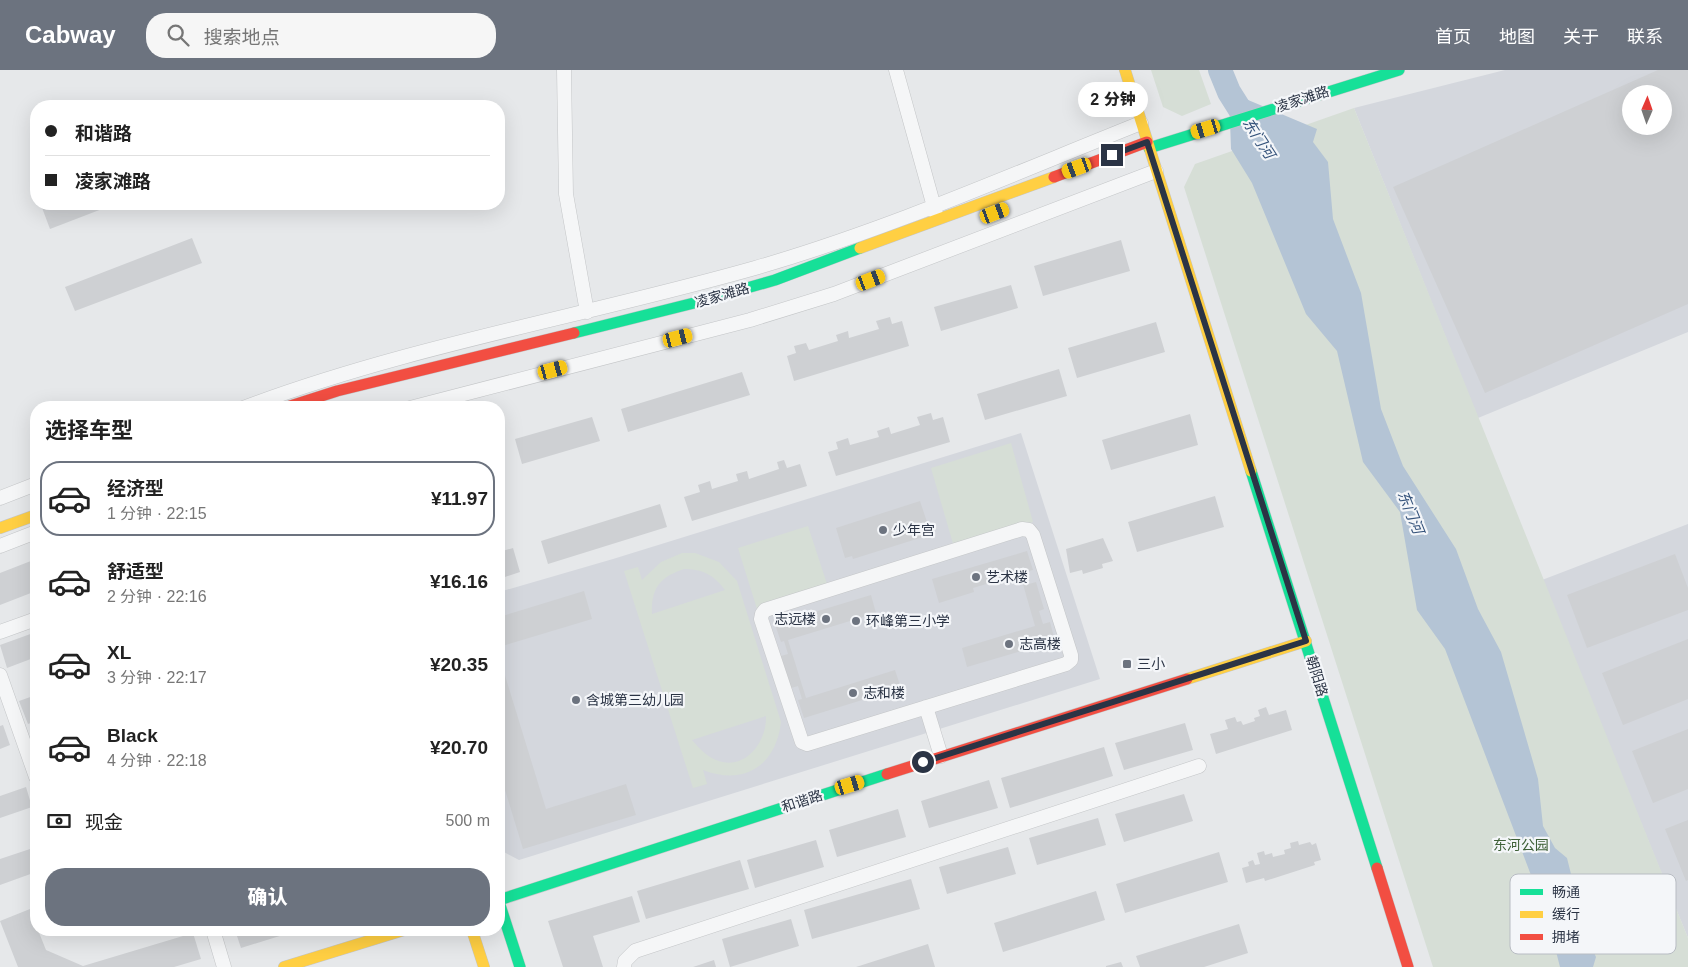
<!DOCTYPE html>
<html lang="zh">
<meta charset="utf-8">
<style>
:root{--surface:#fff;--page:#f6f6f6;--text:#222;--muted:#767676;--line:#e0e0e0;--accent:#6c737f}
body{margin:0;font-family:Helvetica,"Noto Sans SC",sans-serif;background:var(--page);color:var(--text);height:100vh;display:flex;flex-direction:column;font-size:19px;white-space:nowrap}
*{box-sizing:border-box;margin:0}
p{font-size:16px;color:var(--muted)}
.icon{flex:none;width:28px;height:28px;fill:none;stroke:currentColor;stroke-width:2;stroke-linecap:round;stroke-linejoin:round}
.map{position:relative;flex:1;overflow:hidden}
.panel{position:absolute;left:30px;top:331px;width:475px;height:535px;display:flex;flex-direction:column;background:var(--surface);border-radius:20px;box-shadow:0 5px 20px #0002}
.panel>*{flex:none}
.banner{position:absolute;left:30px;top:30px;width:475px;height:110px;border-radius:20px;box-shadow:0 5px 20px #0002;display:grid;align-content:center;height:110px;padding:0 15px;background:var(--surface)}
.needle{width:32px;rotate:2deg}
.buttons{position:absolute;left:1622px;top:15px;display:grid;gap:10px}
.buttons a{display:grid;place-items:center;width:50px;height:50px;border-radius:50%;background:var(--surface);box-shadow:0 5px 20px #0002;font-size:25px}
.end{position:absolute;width:22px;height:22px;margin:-11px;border:6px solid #2b3445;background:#fff;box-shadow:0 0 0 2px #fff}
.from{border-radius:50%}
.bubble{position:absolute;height:35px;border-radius:18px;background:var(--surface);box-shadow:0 5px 20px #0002;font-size:16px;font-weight:800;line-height:35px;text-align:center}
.car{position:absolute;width:15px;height:30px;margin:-15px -8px;border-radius:6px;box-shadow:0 0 4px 1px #0007;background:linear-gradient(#f5c518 24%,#345 0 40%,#f5c518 0 76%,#345 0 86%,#f5c518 0)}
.banner b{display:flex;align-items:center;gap:18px;height:48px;font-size:19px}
.banner b+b{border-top:1px solid var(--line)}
.banner i{width:12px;height:12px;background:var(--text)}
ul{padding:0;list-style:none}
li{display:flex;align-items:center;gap:15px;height:75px;margin:0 10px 8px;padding:0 5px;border:2px solid transparent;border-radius:20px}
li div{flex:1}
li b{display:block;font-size:19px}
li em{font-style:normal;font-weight:800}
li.selected{border-color:var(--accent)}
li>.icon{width:45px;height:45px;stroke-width:1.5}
h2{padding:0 15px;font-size:22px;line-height:60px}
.pay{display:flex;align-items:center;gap:12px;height:55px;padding:0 15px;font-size:19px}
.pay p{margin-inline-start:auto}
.button{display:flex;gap:10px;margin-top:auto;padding:10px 15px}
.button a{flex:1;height:58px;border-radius:20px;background:var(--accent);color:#fff;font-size:20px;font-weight:800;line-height:58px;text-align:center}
header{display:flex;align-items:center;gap:30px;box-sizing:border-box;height:70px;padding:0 25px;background:var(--accent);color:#fff}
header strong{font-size:24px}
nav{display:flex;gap:28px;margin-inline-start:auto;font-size:18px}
.search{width:350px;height:45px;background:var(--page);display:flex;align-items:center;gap:12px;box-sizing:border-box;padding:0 18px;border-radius:20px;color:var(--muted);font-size:19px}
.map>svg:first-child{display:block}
</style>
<header>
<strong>Cabway</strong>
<div class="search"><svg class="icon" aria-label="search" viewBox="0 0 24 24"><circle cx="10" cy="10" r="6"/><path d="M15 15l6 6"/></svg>搜索地点</div>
<nav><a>首页</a><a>地图</a><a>关于</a><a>联系</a></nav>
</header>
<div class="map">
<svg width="1688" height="897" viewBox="0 0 1688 897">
<rect width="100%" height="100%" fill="#e6e8ea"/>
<path fill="#d4d7dd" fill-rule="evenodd" d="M1505 0H1688V262L1478 348 1354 38ZM1631 24H1664V56H1631Z
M1021 363 1100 609 519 790 502 781 499 770V522L613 489Z
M1688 454V868L1542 510Z"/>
<path fill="#d6ded6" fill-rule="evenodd" d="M1151 0H1199L1211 34 1182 46 1163 37Z
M1354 38 1688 868V897H1433L1184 117 1195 94Z
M1011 373 1033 452 954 477 931 398Z
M808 456 828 517 757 539 738 478Z
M682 483H695L719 492 737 511 781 652C776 696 744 716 703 700L707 714 693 718 624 501 638 497 642 510 661 492ZM684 499C703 499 714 505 725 520L652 544C651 518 660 507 684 499ZM766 646C767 672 745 702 716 690 706 686 699 678 692 670Z"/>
<path fill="#b4c4d5" d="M1229 22 1317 59 1313 72 1328 92 1333 149 1361 223 1381 339 1403 396 1456 479 1478 539 1501 582 1538 709 1543 756 1555 778 1567 788 1576 824 1592 830 1587 867 1596 887 1593 897H1560L1548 850 1445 579 1417 540 1400 442 1363 392 1337 281 1306 244 1252 113 1231 79Z"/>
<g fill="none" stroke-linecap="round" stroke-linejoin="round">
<path stroke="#b4c4d5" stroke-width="24" d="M1220 0 1229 22 1246 49"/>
</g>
<path fill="#ced0d3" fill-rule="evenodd" d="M1658 0H1688V234L1485 323 1393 117ZM1631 24H1664V56H1631Z
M43 134H115L50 159 41 135Z
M192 168 202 193 75 241 65 217Z
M1121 170 1130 201 1043 226 1034 196Z
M1011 215 1018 238 941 261 934 237Z
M890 247 892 254 902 251 909 276 794 311 787 286 796 283 794 276 806 273 809 280 838 271 836 265 848 261 849 268 879 259 876 251Z
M1156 252 1165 282 1077 308 1068 278Z
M1059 299 1067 326 985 350 977 324Z
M742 302 750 325 628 362 621 339Z
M931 343 933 350 943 347 950 372 836 406 828 382 838 379 836 372 848 368 850 375 879 367 877 361 889 357 891 364 920 355 917 347Z
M1190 344 1198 375 1111 400 1102 370Z
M592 347 600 371 522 394 515 369Z
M784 390 787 398 800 394 807 416 692 451 684 427 700 422 698 415 710 411 712 419 738 411 736 404 747 401 749 409 779 399 777 392Z
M1215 426 1224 457 1137 482 1128 452Z
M920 431 930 461 922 464 923 467 853 489 852 486 845 488 836 458Z
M660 434 667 457 548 494 541 471Z
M1103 468 1113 491 1102 494 1103 498 1083 504 1082 500 1070 503 1066 479Z
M513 478 520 502 499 509V482Z
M1027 481 1033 500 1025 502 1029 514 1036 512 1044 539 1039 541 1043 554 1050 552 1055 571 967 597 962 578 1035 556 1020 504 973 518 974 522 939 533 932 509Z
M1675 484 1688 518V540L1587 578 1567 525Z
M36 489V521L0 535V503Z
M584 521 592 549 499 577V547Z
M871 525 876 543 788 570 806 628 895 600 901 618 804 648 798 630 802 629 798 616 791 618 781 586 788 584 784 571 781 572 775 554Z
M36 562V587L7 598 0 575Z
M1688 569V629L1623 655 1602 603Z
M499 586 546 739 626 714 636 745 523 779 499 700Z
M36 625V651L28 654 19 631Z
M1266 637 1269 645 1286 640 1292 660 1216 684 1210 664 1228 659 1225 650 1235 647 1237 652 1241 651 1243 655 1255 651 1254 648 1260 646 1258 640Z
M1185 653 1193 680 1124 700 1115 673Z
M3 655 10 675 0 679V656Z
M1688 659V719L1653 733 1632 681Z
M1104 677 1113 706 1010 738 1001 708Z
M989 710 998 738 929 758 921 731Z
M26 717 32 737 0 748V726Z
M1184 724 1193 751 1124 772 1115 744Z
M898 739 906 767 837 787 829 760Z
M1098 748 1106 775 1037 795 1029 768Z
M1688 750V810L1686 811 1665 759Z
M816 770 824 797 755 818 747 790Z
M1298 771 1299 775 1310 772 1312 775 1316 773 1321 790 1314 792 1315 795 1265 811 1264 808 1246 813 1242 798 1249 796 1248 792 1253 790 1255 795 1260 794 1257 783 1264 781 1265 785 1272 783 1273 787 1285 784 1284 780 1291 778 1290 773Z
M36 777V802L0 815V789Z
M1008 777 1016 804 947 824 939 797Z
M1219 782 1228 812 1125 843 1116 814Z
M740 790 749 819 646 849 637 821Z
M911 809 920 839 812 869 804 840Z
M1096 821 1105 850 1003 882 994 853Z
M632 826 640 852 593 866 603 897H563L548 851Z
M30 839 36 860H38L46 880 83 896 193 863 201 889 174 897H18L0 851Z
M791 849 799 876 730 897 722 869Z
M1239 854 1248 883 1204 897H1140L1136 886Z
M235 860H299L241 878Z
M928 874 935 897H856Z
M714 890 716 897H693Z
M1121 892 1123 897H1106V896Z"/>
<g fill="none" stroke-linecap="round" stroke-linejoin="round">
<defs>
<path id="street" d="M564 0 566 124 587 242
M896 0 936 144
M243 338C407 276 586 246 755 198 887 160 1013 104 1141 53
M410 338 750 250 834 224 1156 101
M0 428 36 414
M1022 459 1029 460 1033 465 1071 585V590L1066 594 807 674 802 672 761 549 762 544 765 540Z
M0 476 36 462
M0 562 36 549
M0 605 36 707
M926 637 941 686
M213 860 224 897
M624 897 625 891 635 881 1199 696"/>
<path id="fast" d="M1149 78 1399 0
M574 263 694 233 775 210 860 178
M1251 401 1377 798
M499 830 887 704
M499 832 520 897"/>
<path id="slow" d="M1125 0 1251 401
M860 178 1054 107
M0 458 36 445
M1187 609 1306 571
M472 860 484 897
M284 897 404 860"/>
<path id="jam" d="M1054 107 1147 72
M284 338 337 321 574 263
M887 704 1187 609
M1377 798 1408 897"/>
</defs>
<use href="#street" stroke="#c4c6c8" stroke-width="15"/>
<use href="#fast" stroke="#c4c6c8" stroke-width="12"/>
<use href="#slow" stroke="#c4c6c8" stroke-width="12"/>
<use href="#jam" stroke="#c4c6c8" stroke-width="12"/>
<use href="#street" stroke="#f5f6f7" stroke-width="14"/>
<use href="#fast" stroke="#16e098" stroke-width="11"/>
<use href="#slow" stroke="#ffcf43" stroke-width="11"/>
<use href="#jam" stroke="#f24e42" stroke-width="11"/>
</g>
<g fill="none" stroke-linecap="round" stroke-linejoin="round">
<path stroke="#2b3445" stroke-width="6" d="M923 692 1306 571 1147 72 1112 85"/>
</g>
<g fill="#6c737f" stroke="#f4f6f9" stroke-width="2">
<circle cx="883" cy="460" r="5"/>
<circle cx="976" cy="507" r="5"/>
<circle cx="826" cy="549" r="5"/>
<circle cx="856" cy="551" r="5"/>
<circle cx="1009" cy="574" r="5"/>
<rect x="1122" y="589" width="10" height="10" rx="2.5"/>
<circle cx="853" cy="623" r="5"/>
<circle cx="576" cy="630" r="5"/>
</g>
<g text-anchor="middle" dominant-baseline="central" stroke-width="4.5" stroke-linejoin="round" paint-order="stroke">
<g font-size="14" fill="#2b3445" stroke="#f4f6f9">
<text transform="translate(1302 29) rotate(-18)">凌家滩路</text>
<text transform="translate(722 225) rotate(-16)">凌家滩路</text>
<text transform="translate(1317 606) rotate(73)">朝阳路</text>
<text transform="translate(802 731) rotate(-18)">和谐路</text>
</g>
<g font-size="14" fill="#2b3445" stroke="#f4f6f9" text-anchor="start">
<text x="893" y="460">少年宫</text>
<text x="986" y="507">艺术楼</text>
<text x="816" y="549" text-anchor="end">志远楼</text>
<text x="866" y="551">环峰第三小学</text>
<text x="1019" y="574">志高楼</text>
<text x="1137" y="594">三小</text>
<text x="863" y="623">志和楼</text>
<text x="586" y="630">含城第三幼儿园</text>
</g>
<g font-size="14" fill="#3f6138" stroke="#f4f6f9">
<text x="1521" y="775">东河公园</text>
</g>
<g font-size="15" font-style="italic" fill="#34527a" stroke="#f4f6f9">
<text transform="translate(1259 68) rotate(57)">东门河</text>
<text transform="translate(1411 442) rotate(68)">东门河</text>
</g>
</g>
<rect x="1510" y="804" width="166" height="80" rx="8" fill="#f4f6f9" stroke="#b8bcc3" stroke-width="1"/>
<rect x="1520" y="819" width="23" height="6" fill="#16e098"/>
<rect x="1520" y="841" width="23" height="7" fill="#ffcf43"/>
<rect x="1520" y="864" width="23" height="6" fill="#f24e42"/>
<g font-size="14" fill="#2b3445">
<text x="1552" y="827">畅通</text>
<text x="1552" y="849">缓行</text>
<text x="1552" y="872">拥堵</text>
</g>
</svg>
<div class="buttons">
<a><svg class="needle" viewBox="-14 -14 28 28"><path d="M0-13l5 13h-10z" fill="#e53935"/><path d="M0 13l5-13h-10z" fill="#767676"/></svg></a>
</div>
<i class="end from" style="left:923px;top:692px"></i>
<i class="end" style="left:1112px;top:85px"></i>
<div class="bubble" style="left:1078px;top:12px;width:70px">2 分钟</div>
<i class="car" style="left:1206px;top:59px;rotate:253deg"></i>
<i class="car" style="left:1077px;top:98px;rotate:250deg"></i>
<i class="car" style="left:995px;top:143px;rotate:69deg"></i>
<i class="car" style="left:871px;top:210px;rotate:69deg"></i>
<i class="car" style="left:678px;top:268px;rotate:76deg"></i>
<i class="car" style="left:553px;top:300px;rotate:75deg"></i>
<i class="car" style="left:850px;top:715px;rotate:73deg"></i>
<div class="banner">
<b><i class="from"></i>和谐路</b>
<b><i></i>凌家滩路</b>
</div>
<section class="panel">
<h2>选择车型</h2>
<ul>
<li class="selected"><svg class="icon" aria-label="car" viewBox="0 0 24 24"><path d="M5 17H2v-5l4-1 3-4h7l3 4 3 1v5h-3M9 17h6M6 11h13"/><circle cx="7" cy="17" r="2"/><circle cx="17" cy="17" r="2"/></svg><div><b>经济型</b><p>1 分钟 · 22:15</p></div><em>¥11.97</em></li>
<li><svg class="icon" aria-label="car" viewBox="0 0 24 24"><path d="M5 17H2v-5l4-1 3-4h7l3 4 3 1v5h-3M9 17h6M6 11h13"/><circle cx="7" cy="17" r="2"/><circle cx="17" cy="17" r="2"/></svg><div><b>舒适型</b><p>2 分钟 · 22:16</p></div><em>¥16.16</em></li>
<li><svg class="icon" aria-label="car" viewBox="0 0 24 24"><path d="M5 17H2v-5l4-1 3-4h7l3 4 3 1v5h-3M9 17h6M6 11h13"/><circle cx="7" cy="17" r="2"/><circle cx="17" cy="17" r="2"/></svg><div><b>XL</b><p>3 分钟 · 22:17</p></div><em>¥20.35</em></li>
<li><svg class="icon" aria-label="car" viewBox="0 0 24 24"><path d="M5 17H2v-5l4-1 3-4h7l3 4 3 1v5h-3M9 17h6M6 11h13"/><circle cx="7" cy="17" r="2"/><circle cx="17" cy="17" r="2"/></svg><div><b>Black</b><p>4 分钟 · 22:18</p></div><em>¥20.70</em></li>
</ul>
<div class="pay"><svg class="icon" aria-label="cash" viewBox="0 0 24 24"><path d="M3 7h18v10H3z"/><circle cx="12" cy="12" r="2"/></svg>现金<p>500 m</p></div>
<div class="button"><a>确认</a></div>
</section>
</div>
